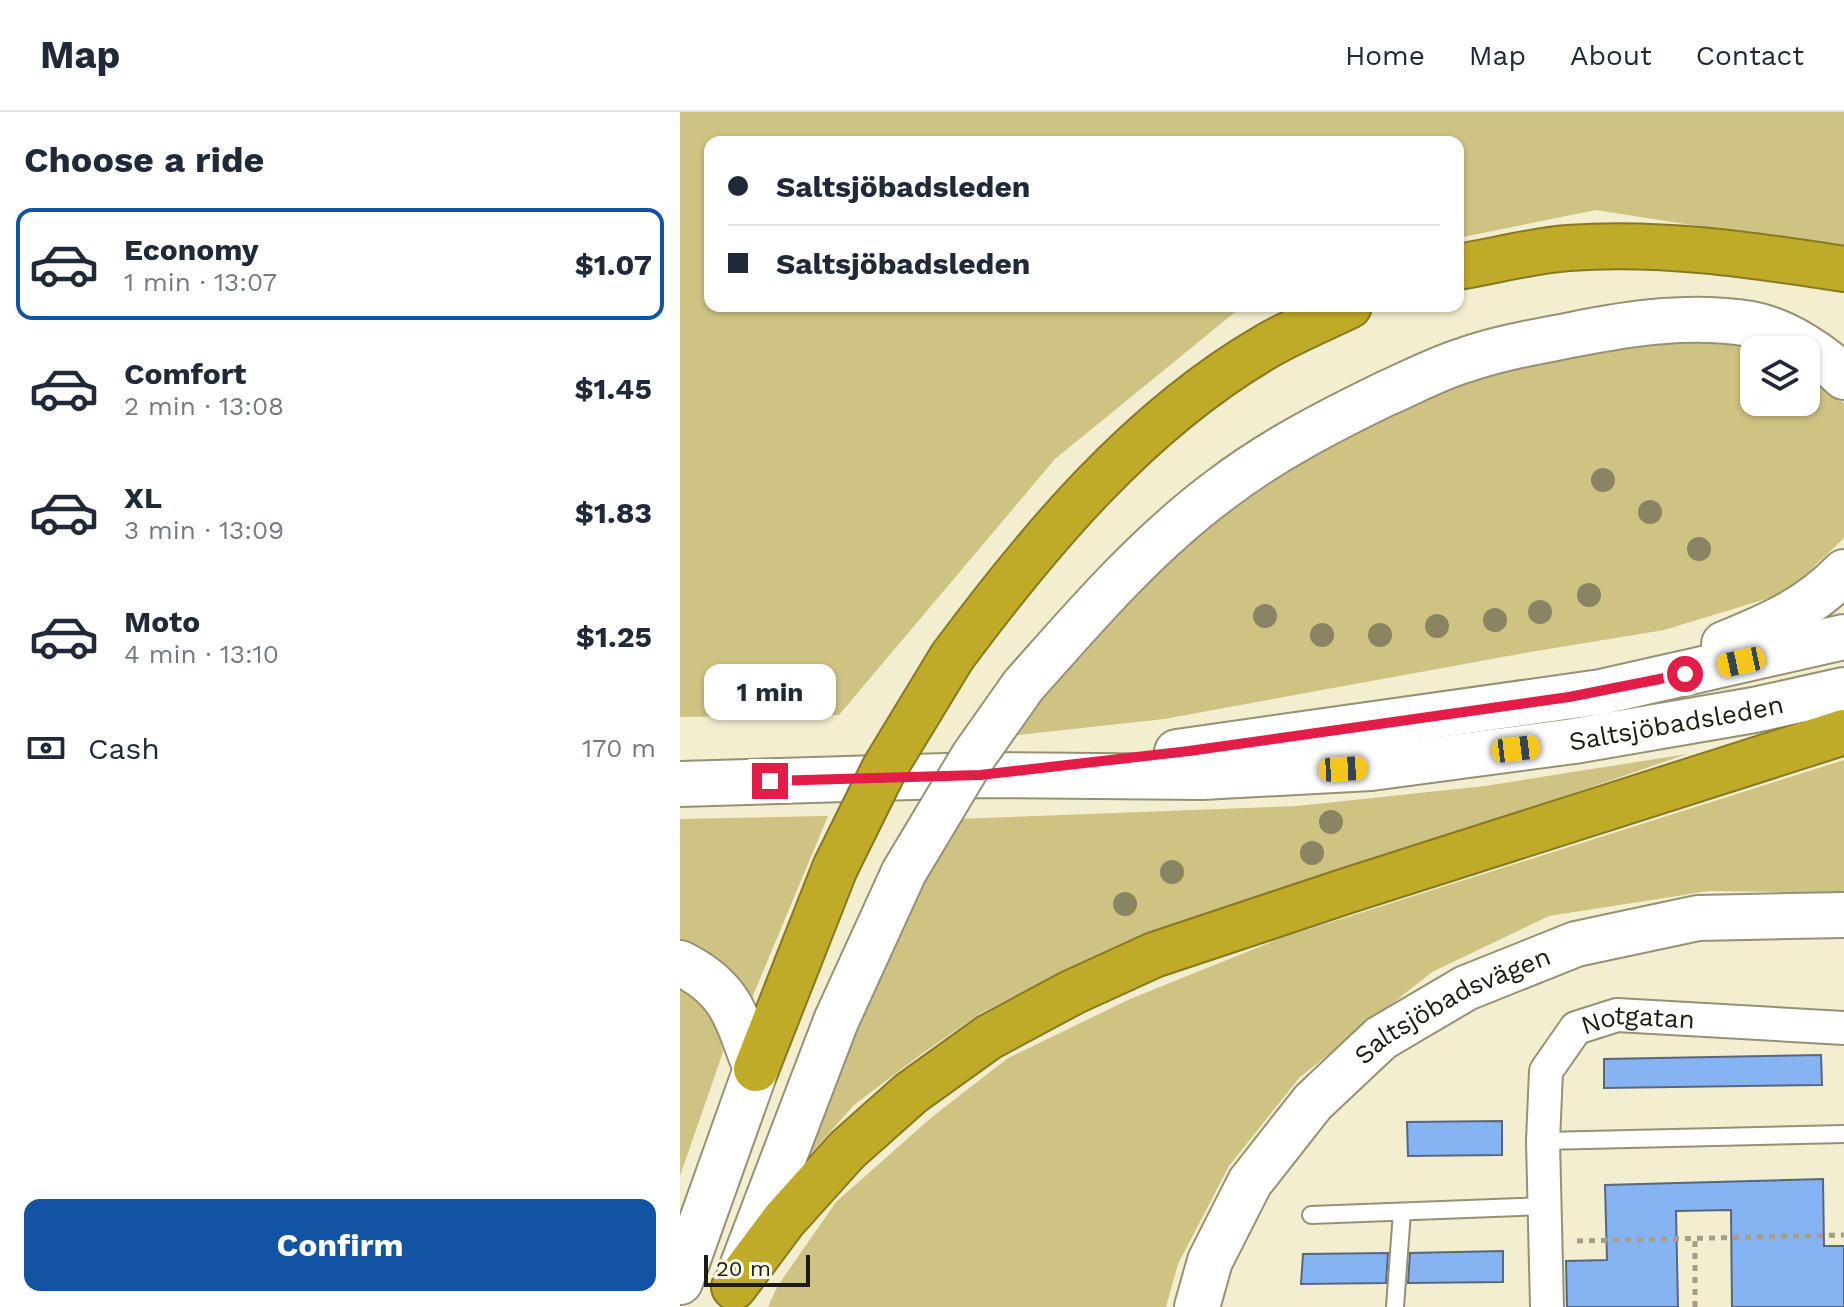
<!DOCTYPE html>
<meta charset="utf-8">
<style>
:root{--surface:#fff;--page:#f2f2f3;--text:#1f2937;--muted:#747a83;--line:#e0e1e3;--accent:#1353a3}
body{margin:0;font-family:"Work Sans",sans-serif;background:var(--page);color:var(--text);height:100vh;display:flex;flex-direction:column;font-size:30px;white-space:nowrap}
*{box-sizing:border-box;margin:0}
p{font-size:26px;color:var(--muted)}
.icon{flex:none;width:44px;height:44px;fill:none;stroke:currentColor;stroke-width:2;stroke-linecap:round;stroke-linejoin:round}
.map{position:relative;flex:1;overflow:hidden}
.panel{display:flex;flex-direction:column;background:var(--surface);width:680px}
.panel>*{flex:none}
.guide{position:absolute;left:24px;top:24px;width:760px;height:176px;border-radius:16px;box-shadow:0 2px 6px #0004;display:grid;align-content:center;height:176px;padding:0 24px;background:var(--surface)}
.fabs{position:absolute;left:1060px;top:224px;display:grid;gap:16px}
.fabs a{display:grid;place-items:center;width:80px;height:80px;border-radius:16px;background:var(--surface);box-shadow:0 2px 6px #0004;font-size:40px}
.scale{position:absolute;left:24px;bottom:20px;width:106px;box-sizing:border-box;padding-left:8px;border:4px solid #1d1b10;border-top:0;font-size:22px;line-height:28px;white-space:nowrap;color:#1d1b10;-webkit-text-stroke:6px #fefbe9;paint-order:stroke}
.end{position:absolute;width:36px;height:36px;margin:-18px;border:10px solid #e11d48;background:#fff;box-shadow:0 0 0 4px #fff}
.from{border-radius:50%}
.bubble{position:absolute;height:56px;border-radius:16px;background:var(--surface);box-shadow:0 2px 6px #0004;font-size:26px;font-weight:700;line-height:56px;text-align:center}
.car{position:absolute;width:24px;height:48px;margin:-24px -12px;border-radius:10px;box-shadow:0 0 6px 2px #0007;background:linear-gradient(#f5c518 24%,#345 0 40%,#f5c518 0 76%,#345 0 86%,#f5c518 0)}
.guide b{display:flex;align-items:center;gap:28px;height:76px;font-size:30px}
.guide b+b{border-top:2px solid var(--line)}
.guide i{width:20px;height:20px;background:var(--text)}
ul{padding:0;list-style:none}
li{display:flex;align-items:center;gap:24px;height:112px;margin:0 16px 12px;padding:0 8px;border:4px solid transparent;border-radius:16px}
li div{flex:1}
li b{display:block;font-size:30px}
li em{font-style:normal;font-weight:700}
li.active{border-color:var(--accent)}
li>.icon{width:72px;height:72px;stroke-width:1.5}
h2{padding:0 24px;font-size:36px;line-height:96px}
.pay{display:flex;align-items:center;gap:20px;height:88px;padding:0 24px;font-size:30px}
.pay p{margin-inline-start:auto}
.action{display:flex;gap:16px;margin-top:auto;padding:16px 24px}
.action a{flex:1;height:92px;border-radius:16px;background:var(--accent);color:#fff;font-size:32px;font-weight:700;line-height:92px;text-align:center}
header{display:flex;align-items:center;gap:48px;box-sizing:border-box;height:112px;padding:0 40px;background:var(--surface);border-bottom:2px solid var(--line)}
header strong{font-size:38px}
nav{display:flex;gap:44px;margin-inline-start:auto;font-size:28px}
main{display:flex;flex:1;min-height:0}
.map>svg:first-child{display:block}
</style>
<header>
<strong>Map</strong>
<nav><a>Home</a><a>Map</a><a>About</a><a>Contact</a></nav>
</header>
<main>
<section class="panel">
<h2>Choose a ride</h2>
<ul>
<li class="active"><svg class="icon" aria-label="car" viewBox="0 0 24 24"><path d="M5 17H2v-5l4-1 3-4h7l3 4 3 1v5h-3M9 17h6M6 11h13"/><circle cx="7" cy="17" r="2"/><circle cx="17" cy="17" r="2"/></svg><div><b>Economy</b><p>1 min · 13:07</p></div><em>$1.07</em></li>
<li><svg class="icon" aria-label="car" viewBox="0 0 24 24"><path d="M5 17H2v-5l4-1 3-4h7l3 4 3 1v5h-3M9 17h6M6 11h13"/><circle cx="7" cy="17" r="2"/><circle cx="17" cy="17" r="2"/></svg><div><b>Comfort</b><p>2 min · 13:08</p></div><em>$1.45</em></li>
<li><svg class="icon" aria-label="car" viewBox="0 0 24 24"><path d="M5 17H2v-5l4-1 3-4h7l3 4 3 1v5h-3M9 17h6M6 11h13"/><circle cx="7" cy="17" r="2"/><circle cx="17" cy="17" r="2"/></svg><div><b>XL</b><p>3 min · 13:09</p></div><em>$1.83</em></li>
<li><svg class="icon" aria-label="car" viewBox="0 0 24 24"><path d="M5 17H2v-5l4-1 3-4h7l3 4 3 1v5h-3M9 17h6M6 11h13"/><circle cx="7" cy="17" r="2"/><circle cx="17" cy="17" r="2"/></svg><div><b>Moto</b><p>4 min · 13:10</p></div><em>$1.25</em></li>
</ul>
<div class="pay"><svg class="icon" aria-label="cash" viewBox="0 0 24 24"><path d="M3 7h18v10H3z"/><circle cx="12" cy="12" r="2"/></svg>Cash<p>170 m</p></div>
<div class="action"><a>Confirm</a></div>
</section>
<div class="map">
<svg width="1164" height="1195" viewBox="0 0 1164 1195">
<rect width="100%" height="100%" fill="#f3eed0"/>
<path fill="#cec383" d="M0 0H1164V137L916 98 778 126V30H30V194H569L554 201 375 347 159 603 0 605Z
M1026 227 1077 234 1088 238H1074V290H1126V257L1151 276 1164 292V426L1106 481 984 518 850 540 484 607 329 624 475 454 562 383 627 344 777 271 913 236Z
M1007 642 830 703 608 774 509 809 393 855 301 901 240 943 174 993 113 1062 222 811 276 707 617 694 805 674Z
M1164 648V781L1029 779 869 804 752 860 619 966 549 1054 498 1152 486 1195H88L97 1175 156 1090 252 1005 328 946 450 887 601 826Z
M148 704 72 886 55 865 0 835V707Z
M0 873 13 881 29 901 37 917 43 940 0 1064Z"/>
<path fill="#86b3f2" stroke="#57677e" stroke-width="2" d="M1141 943 1142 973 924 976V947Z
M822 1009V1043L728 1044 727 1010Z
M1143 1067 1144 1134H1164V1195H1052L1051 1098 996 1099 998 1195H887L886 1149 927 1148 925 1073Z
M823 1139V1170L728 1171 730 1141Z
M708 1141 706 1171 621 1172 623 1142Z"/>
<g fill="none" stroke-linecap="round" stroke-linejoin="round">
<defs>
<path id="lane" d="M863 1029 1164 1022
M631 1103 864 1094
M715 1195 722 1100"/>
<g id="street">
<path id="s1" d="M867 1195 863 1029 866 959 896 916 937 903 1164 916"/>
</g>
<g id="secondary">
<path d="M1044 532C1091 513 1128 497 1164 460"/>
<path d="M343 574C405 504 465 434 540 378 591 339 649 309 707 281 732 270 758 256 785 248 819 236 855 230 891 223 950 211 1011 202 1071 212 1104 218 1141 242 1164 265"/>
<path d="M497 640 921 580 1164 525"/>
<path id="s2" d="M0 672 300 663 522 665 691 656 894 629 1074 598 1164 578"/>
<path d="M0 851C53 877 56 906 76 957L0 1170"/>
<path d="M62 1155 156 909 224 760"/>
<path id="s3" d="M517 1195 530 1149 570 1070 633 990 701 926 786 876 896 832 1018 806 1164 803"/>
</g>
<path id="highway" d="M778 155C814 149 851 139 888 136 980 129 1073 143 1164 157
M272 545C359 428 459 308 587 234 613 219 642 207 669 194
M76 957 155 756
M54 1175 104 1108 167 1038 231 981 309 925 393 880 474 843 666 779 1164 620"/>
</defs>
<use href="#lane" stroke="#959175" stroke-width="20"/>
<use href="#street" stroke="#959175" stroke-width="36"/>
<use href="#secondary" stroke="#959175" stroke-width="48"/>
<use href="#highway" stroke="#877920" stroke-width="48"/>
<path stroke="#a39f88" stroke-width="5" stroke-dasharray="6 6" stroke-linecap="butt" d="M897 1129 1164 1123
M1015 1195V1126"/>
<use href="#lane" stroke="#fff" stroke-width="16"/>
<use href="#street" stroke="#fff" stroke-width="32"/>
<use href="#secondary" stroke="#fff" stroke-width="44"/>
<use href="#highway" stroke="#c0ab28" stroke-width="44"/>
<defs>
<path id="secondary-bridge" d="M224 760 293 645 343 574"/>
<path id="highway-bridge" d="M155 756 204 657 272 545"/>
</defs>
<use href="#secondary-bridge" stroke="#959175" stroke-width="48" stroke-linecap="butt"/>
<use href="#highway-bridge" stroke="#877920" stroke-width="48" stroke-linecap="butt"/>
<use href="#secondary-bridge" stroke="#fff" stroke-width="44"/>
<use href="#highway-bridge" stroke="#c0ab28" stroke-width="44"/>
</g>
<g fill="#8a8462">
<circle cx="923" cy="368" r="12"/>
<circle cx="970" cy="400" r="12"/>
<circle cx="1019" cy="437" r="12"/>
<circle cx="909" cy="483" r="12"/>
<circle cx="860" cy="500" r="12"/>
<circle cx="585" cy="504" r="12"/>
<circle cx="815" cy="508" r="12"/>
<circle cx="757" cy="514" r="12"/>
<circle cx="642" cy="523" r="12"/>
<circle cx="700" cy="523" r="12"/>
<circle cx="651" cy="710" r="12"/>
<circle cx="632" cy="741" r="12"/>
<circle cx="492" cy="760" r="12"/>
<circle cx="445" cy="792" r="12"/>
</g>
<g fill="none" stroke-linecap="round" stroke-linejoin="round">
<path stroke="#e11d48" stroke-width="10" d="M90 669 300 663 509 639 889 585 1005 562"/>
</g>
<g text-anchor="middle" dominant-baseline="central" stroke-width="6" stroke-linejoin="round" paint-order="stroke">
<g font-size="26" fill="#1d1b10" stroke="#fefbe9">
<text stroke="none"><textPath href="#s2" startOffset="1000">Saltsjöbadsleden</textPath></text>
<text stroke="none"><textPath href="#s3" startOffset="410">Saltsjöbadsvägen</textPath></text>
<text stroke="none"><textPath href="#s1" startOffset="352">Notgatan</textPath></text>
</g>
</g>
</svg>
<div class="fabs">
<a><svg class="icon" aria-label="layers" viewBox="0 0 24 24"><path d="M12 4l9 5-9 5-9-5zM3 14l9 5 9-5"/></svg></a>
</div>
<div class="scale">20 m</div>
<i class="end from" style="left:1005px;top:562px"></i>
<i class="end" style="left:90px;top:669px"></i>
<div class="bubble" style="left:24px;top:552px;width:132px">1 min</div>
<i class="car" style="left:1061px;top:550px;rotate:258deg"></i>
<i class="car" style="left:836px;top:637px;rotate:83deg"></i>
<i class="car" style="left:663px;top:657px;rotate:87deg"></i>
<div class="guide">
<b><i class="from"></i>Saltsjöbadsleden</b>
<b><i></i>Saltsjöbadsleden</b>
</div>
</div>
</main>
